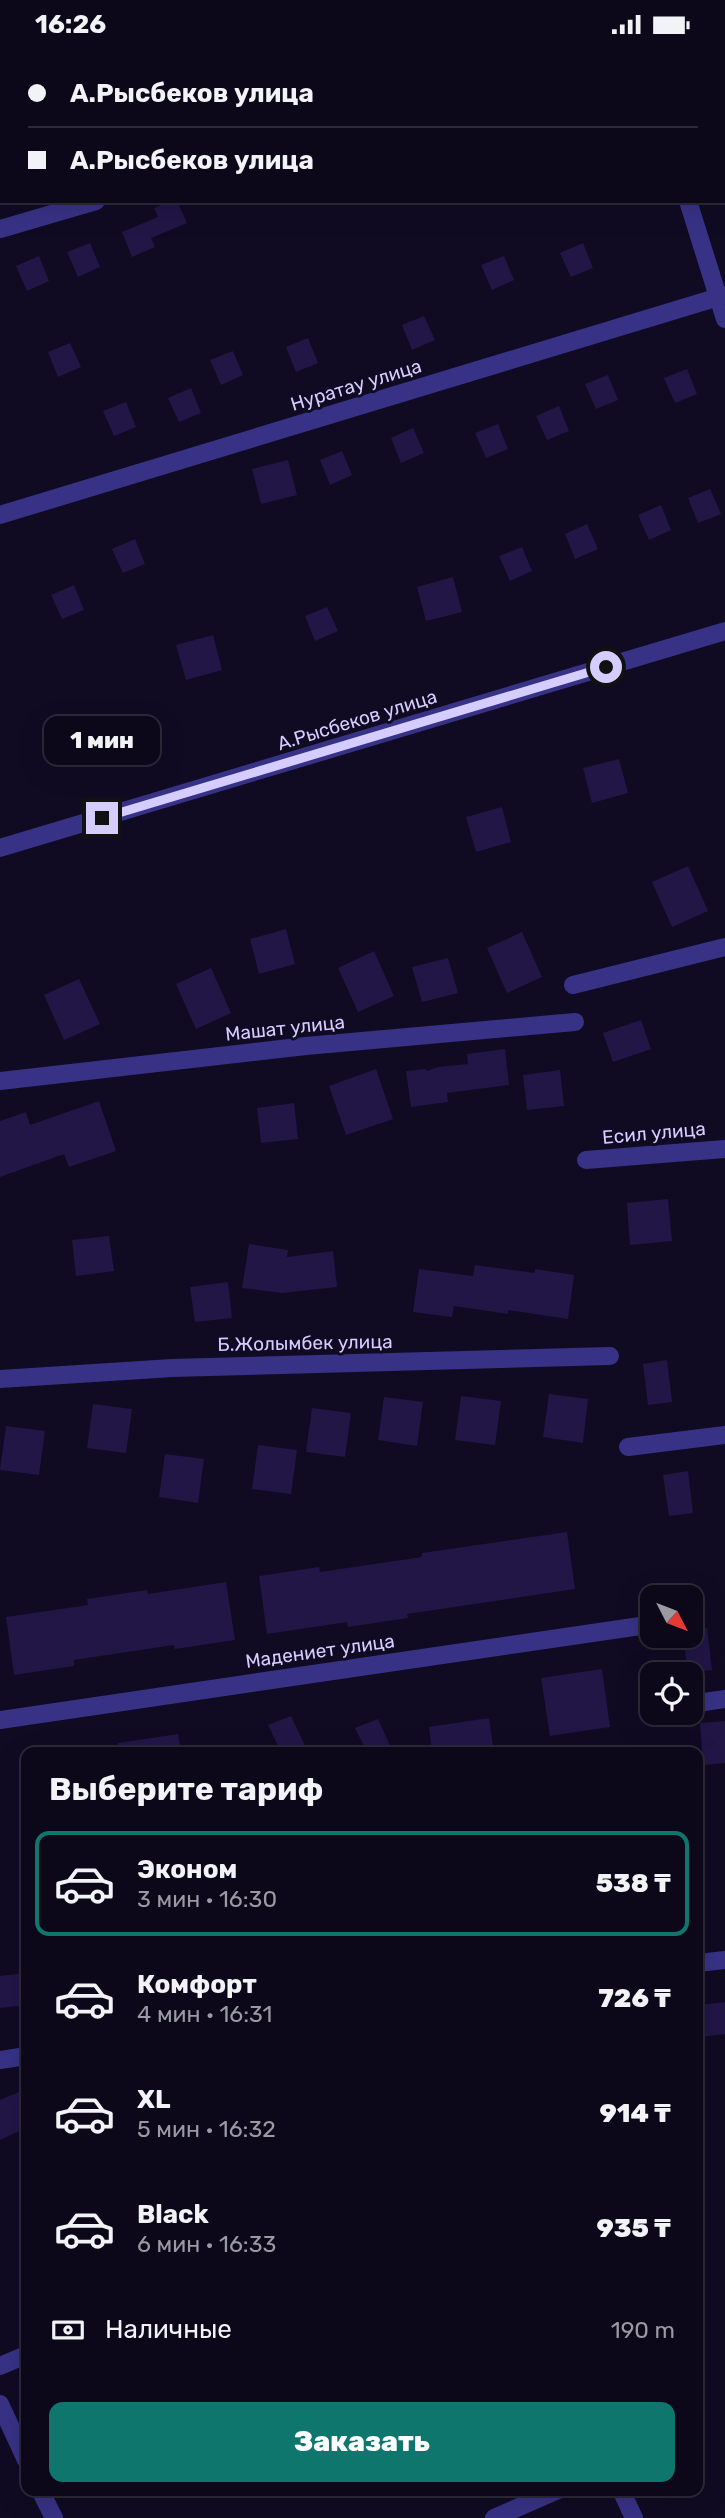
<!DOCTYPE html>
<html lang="ru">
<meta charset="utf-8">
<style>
:root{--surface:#0c081a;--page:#151123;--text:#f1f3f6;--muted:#9a9aa2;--line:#2c2939;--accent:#0f766e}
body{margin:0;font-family:Rubik,sans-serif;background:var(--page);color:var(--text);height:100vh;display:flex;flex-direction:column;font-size:26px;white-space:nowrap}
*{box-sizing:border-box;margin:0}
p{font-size:23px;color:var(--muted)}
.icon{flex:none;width:38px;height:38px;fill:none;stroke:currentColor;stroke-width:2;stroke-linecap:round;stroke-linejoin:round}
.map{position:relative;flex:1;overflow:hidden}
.details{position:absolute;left:21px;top:1698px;width:682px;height:749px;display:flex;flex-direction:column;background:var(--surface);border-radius:14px;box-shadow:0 7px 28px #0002,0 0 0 2px var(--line)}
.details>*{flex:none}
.banner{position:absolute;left:0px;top:0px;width:726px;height:154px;box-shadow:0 7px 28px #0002,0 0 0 2px var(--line);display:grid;align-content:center;height:154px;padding:0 28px;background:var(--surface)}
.needle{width:46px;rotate:132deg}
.tools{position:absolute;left:640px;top:1536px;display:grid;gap:14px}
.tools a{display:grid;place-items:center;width:63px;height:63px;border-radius:14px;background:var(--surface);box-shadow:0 7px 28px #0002,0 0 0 2px var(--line);font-size:35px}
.end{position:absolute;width:32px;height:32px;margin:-16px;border:9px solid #d5cdff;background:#111;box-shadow:0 0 0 4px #111}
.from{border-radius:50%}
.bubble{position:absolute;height:49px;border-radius:14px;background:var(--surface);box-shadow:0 7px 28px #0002,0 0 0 2px var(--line);font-size:23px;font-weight:800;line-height:49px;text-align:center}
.banner b{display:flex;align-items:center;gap:24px;height:66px;font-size:26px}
.banner b+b{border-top:2px solid var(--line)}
.banner i{width:18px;height:18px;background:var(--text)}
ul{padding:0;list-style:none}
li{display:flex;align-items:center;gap:21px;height:105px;margin:0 14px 10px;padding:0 14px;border:4px solid transparent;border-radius:14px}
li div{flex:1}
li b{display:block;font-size:26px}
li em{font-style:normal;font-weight:800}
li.on{border-color:var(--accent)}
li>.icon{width:63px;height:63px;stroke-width:1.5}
h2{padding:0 28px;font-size:32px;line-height:84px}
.pay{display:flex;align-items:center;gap:18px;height:77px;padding:0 28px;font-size:26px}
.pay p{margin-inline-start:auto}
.action{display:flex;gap:14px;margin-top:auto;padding:14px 28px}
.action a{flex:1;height:80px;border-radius:14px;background:var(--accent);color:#fff;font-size:28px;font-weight:800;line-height:80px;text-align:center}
.status{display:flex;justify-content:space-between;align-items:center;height:49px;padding:0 35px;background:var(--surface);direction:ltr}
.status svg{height:19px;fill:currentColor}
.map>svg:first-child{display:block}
</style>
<div class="status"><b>16:26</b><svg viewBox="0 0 49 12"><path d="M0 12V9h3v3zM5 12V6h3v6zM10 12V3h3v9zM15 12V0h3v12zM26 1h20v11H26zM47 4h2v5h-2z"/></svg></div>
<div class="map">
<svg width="725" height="2469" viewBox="0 0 725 2469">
<rect width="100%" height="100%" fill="#100b23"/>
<path fill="#211646" d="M169 152H177L187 174 151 189 155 198 132 208 122 183 158 168 154 159Z
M90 194 100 218 78 228 67 203Z
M583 194 593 219 571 228 560 204Z
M39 207 49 232 27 242 16 217Z
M504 207 514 231 492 241 481 216Z
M424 267 435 291 412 301 402 276Z
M308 289 318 314 296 323 286 298Z
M70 294 81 318 58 328 48 303Z
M233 302 243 326 221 336 210 311Z
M687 320 697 345 675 354 664 329Z
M608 326 618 351 596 360 585 335Z
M191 339 201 364 179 373 168 349Z
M126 353 136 378 114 387 103 362Z
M559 357 569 382 547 391 536 367Z
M498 375 508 400 486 409 475 384Z
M413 379 424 404 401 414 391 389Z
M342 402 352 426 330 436 320 411Z
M288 411 297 446 261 455 252 420Z
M710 440 721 465 698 474 688 449Z
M661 456 671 481 649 491 638 466Z
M587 475 598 500 575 510 565 485Z
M135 490 145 515 123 524 112 500Z
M522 498 532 522 510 532 499 507Z
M453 528 462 563 426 572 417 538Z
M74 536 84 561 62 570 51 546Z
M327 558 338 582 315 592 305 567Z
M213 586 222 621 186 631 176 596Z
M137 667 147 701 111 711 101 676Z
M619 710 628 744 592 754 583 719Z
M502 758 511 793 476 803 466 768Z
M688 817 708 862 672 878 652 833Z
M286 880 295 915 259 925 250 890Z
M522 883 542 928 507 944 487 899Z
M374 902 394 947 358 963 338 919Z
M448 909 458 944 422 953 412 918Z
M211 919 231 964 196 980 176 935Z
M79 930 100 975 64 991 44 946Z
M641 971 651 1000 613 1013 603 984Z
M505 1000 509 1036 447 1044 448 1053 411 1058 406 1022 426 1020 427 1022 438 1018 468 1015 467 1005Z
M376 1020 393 1070 346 1086 329 1037Z
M560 1021 564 1057 527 1061 523 1026Z
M99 1052 116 1102 69 1118 64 1105 0 1128V1072L26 1063 30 1076Z
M294 1054 298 1090 261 1094 257 1059Z
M668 1150 672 1192 630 1196 627 1154Z
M109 1187 114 1222 76 1227 72 1191Z
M249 1195 288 1201 287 1208 333 1202 337 1238 282 1244 242 1239Z
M475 1216 535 1224V1220L574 1226 568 1270 508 1261V1265L454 1257 452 1268 413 1263 419 1220 473 1227Z
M228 1233 232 1269 195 1273 190 1238Z
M667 1311 672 1353 648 1356 643 1315Z
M549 1345 588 1350 583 1394 543 1388Z
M461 1347 501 1352 495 1396 455 1391Z
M384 1348 423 1353 417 1397 378 1391Z
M93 1355 132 1360 126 1404 87 1399Z
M312 1359 351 1364 345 1408 306 1403Z
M6 1377 45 1382 39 1426 0 1421Z
M258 1396 297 1401 291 1445 252 1440Z
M165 1405 204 1410 198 1454 159 1448Z
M688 1422 693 1464 669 1467 663 1426Z
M567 1483 575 1540 407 1565 408 1569 348 1578 347 1573 267 1585 259 1527 319 1518 320 1523 422 1508V1504Z
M226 1533 235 1591 175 1600 174 1596 74 1611V1617L14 1626 6 1568 88 1556 87 1550 147 1541 148 1545Z
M707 1579 712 1621 688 1624 683 1587H691V1582Z
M602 1620 610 1678 550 1687 541 1629Z
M291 1667 308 1703H281L268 1676Z
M489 1669 494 1703H432L429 1678Z
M378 1670 393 1703H367L355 1679Z
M725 1672V1714L703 1716 700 1674Z
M178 1685 181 1703H119L118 1694Z
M26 1924V1956L0 1959V1927Z
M725 1953V1985L700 1988 698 1956Z
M26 2040V2079L0 2091V2051Z"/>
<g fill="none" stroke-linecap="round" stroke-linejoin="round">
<path stroke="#383286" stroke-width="18" d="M641 0V2
M598 2 604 0
M688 152 725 270
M0 180 96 152
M0 466 725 246
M0 799 725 582
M573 936 725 898
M0 1032 306 997 575 973
M586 1111 725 1100
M0 1330 172 1319 610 1307
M628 1398 725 1386
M691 1655 725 1650
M0 1671 647 1576
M698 1914 725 1911
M0 2011 26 2007
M0 2317 26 2306
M0 2355 26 2411
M40 2441 54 2469
M621 2441 634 2469
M494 2469 558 2441"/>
</g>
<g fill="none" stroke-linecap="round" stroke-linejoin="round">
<path stroke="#d5cdff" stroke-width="9" d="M102 769 606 618"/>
</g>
<g text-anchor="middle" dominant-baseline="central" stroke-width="6" stroke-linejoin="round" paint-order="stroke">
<g font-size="19" fill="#d5cdff" stroke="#100b23">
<text transform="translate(356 336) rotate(-17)">Нуратау улица</text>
<text transform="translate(357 671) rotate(-17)">А.Рысбеков улица</text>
<text transform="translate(285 979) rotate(-6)">Машат улица</text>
<text transform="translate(654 1084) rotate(-5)">Есил улица</text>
<text transform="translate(305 1294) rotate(-1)">Б.Жолымбек улица</text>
<text transform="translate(320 1602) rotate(-8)">Мадениет улица</text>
</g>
</g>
</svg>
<div class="tools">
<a><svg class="needle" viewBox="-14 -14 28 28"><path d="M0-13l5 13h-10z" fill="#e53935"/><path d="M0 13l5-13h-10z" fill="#9a9aa2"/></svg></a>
<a><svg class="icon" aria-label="locate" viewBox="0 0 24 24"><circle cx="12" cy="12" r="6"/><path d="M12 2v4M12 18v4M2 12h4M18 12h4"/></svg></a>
</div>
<i class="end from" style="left:606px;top:618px"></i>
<i class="end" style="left:102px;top:769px"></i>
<div class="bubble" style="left:44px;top:667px;width:116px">1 мин</div>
<div class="banner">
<b><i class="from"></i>А.Рысбеков улица</b>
<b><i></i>А.Рысбеков улица</b>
</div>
<section class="details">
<h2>Выберите тариф</h2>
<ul>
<li class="on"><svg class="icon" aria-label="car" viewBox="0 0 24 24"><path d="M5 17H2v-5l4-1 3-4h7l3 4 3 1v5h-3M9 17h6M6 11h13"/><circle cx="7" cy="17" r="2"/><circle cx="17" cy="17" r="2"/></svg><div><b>Эконом</b><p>3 мин · 16:30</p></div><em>538 ₸</em></li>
<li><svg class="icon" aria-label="car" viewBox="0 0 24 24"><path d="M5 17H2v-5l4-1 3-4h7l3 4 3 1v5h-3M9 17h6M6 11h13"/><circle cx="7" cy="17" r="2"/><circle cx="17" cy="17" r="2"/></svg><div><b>Комфорт</b><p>4 мин · 16:31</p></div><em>726 ₸</em></li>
<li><svg class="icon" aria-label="car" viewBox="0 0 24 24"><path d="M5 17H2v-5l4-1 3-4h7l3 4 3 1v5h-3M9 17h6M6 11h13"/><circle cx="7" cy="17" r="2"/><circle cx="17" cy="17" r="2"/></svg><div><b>XL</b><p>5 мин · 16:32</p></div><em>914 ₸</em></li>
<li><svg class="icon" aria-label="car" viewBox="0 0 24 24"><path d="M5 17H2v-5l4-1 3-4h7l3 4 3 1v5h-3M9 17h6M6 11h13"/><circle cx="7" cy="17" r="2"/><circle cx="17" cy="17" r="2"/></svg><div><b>Black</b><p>6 мин · 16:33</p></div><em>935 ₸</em></li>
</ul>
<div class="pay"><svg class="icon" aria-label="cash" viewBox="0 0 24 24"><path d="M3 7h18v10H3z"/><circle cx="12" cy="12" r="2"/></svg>Наличные<p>190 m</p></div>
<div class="action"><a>Заказать</a></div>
</section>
</div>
